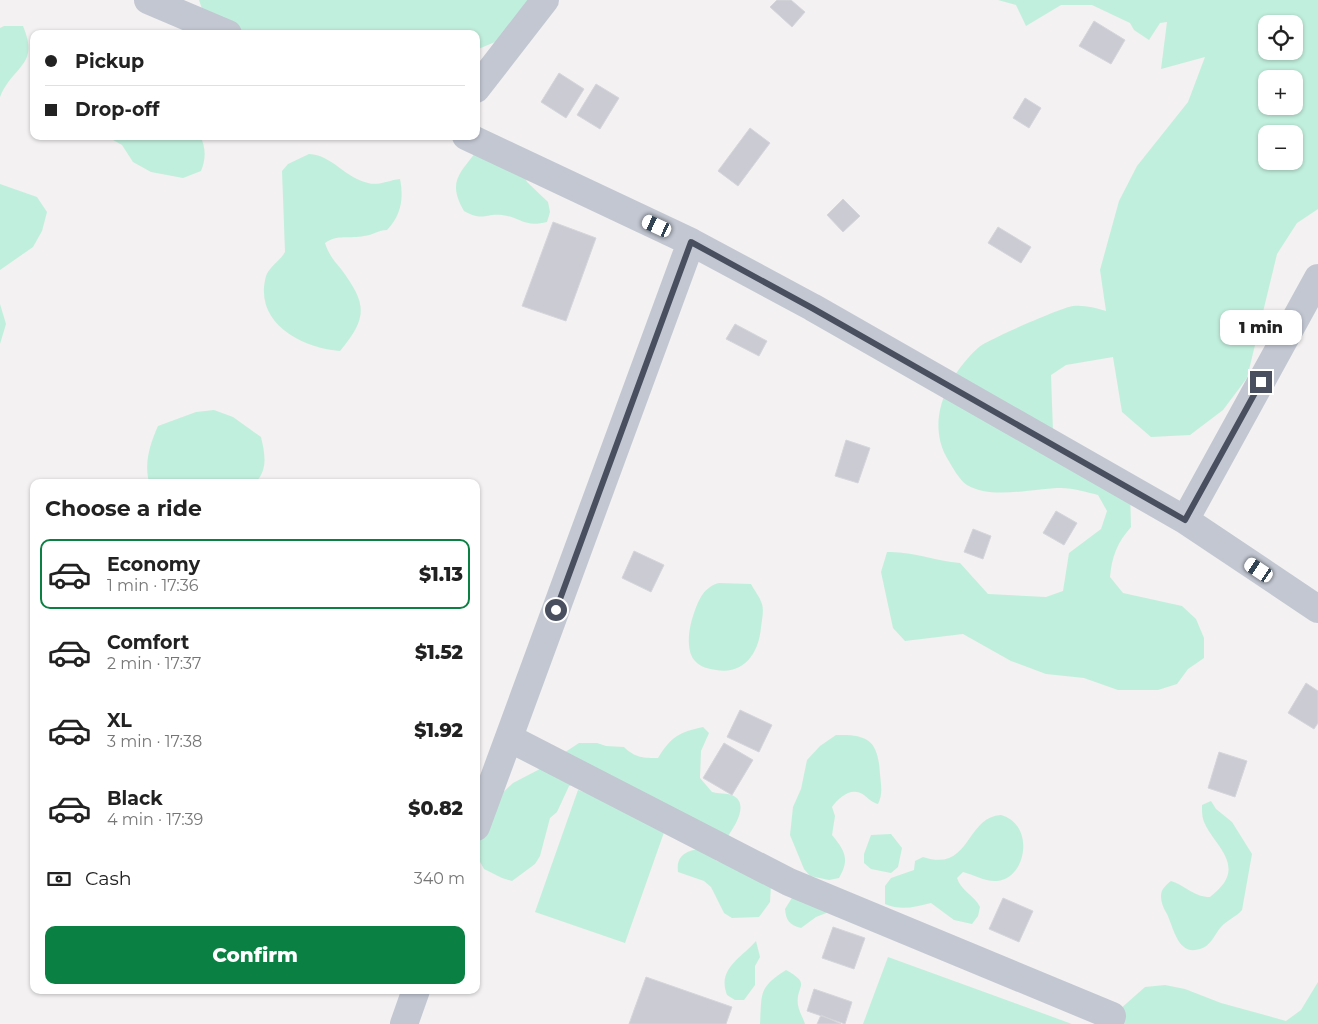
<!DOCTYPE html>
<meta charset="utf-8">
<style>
:root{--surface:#fff;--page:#f2f2f2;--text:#222;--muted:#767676;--line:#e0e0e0;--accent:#0b8043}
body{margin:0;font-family:Montserrat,sans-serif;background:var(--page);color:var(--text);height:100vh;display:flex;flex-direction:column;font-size:19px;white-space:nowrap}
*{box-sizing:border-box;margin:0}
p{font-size:16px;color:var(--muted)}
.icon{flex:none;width:28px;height:28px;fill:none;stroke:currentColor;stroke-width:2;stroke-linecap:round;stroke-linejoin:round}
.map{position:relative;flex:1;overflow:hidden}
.panel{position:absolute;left:30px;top:479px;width:450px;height:515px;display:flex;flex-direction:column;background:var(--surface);border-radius:10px;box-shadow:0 1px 4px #0004}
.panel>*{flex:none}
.guide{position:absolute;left:30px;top:30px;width:450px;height:110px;border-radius:10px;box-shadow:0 1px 4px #0004;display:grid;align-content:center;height:110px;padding:0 15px;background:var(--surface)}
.controls{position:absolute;left:1258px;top:15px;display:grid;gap:10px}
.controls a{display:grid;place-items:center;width:45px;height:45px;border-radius:10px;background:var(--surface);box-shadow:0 1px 4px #0004;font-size:25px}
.end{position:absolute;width:22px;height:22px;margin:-11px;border:6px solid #494f5e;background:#fff;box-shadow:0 0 0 2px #fff}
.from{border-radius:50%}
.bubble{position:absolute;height:35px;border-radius:10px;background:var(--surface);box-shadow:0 1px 4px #0004;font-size:16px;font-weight:800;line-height:35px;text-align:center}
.car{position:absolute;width:15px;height:30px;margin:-15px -8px;border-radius:6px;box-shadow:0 0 4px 1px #0007;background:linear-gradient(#fff 24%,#345 0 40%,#fff 0 76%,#345 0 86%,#fff 0)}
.guide b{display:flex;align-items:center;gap:18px;height:48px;font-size:19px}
.guide b+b{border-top:1px solid var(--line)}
.guide i{width:12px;height:12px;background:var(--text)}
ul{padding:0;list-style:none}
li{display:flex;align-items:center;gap:15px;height:70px;margin:0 10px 8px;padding:0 5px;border:2px solid transparent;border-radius:10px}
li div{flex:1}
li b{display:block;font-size:19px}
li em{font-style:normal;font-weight:800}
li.active{border-color:var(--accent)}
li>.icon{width:45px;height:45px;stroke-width:1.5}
h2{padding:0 15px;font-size:22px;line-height:60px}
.pay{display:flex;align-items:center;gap:12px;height:55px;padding:0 15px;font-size:19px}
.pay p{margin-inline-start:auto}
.primary-button{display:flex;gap:10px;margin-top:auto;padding:10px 15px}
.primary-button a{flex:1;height:58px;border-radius:10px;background:var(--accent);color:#fff;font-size:20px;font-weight:800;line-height:58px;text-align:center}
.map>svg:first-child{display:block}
</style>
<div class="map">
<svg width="1318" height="1024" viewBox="0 0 1318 1024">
<rect width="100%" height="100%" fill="#f3f1f1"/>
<path fill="#c1efdd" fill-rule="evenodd" d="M199 0H547L495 42 476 50V34H222L204 15Z
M998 0H1318V209L1297 223 1277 254 1247 378 1223 410 1190 435 1151 437 1122 412 1113 357 1066 365 1051 375 1053 432 1130 490 1131 527C1117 543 1112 556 1110 577L1123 593 1182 606 1196 619 1204 638V658L1188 669 1177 684 1158 690H1118L1084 678 1046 674 1011 661 963 634 905 641 893 628 881 572 887 552C912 551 935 561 960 563L988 594 1046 597 1063 591 1069 553 1101 529 1107 511 1098 495C1086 492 1074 488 1061 488 1034 488 992 500 967 485 959 480 952 466 947 458 925 419 949 374 979 347 987 340 1063 307 1073 306 1085 305 1095 308 1106 311L1100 270 1119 201 1137 166 1188 102 1205 57 1161 69 1167 22 1160 23 1149 40 1134 30 1130 23 1092 5H1061L1026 26 1016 5ZM1266 24H1294V51H1266ZM1266 79H1294V106H1266ZM1266 134H1294V161H1266Z
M4 26H23C40 66 13 65 0 97V28Z
M106 136H200C206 147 206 159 201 171L183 178 151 172 133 162 122 145Z
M476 152 523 173 527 182 548 202 550 212 547 222C524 228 520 217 502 215 485 213 484 222 464 211 448 183 458 175 476 152Z
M309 154C332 155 345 178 368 183 379 186 389 180 400 179 404 199 401 215 387 230 378 230 373 235 364 236 350 239 337 234 325 243 328 253 334 261 341 269 367 304 368 317 340 351 302 348 253 323 266 276 269 267 280 261 285 252L282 171 288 164Z
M0 184 37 197 47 212 42 231 33 247 0 270Z
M0 304 6 324 0 344Z
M214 410 233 417 261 437C265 454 268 469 256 482H224L221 479 213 482H149C144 463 150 444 158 426L196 412Z
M719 583 751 584C754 590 760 597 762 604 764 610 762 620 761 627 759 652 745 675 716 670 709 669 700 667 695 661 685 650 689 627 694 613 699 599 704 587 719 583Z
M703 727 709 733 701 751 700 778 712 792C718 794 727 793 732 795 750 803 735 826 728 836L578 783 569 786 557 812 550 818 540 856 535 864 512 881 502 878 484 869 479 860 477 840 499 796 513 783 538 770 579 743H597L606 746 624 747C635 758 644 758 658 758 671 737 679 732 703 727Z
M836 735C869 734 878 741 880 774 881 786 883 794 878 804 871 802 869 799 864 795 852 786 839 797 832 807L835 816 832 835C845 851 850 859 839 878L829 880 810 876 804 869 790 835 793 807 801 789 807 760 820 746Z
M578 790 668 821 625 943 535 912Z
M1211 801 1216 809 1232 822 1252 854 1242 910C1236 917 1227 920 1221 927 1214 935 1211 946 1200 949 1178 956 1174 929 1167 914 1164 909 1161 903 1161 896 1161 889 1166 885 1171 881 1186 886 1194 897 1210 897 1215 893 1220 888 1224 883 1239 861 1213 842 1205 824 1202 818 1202 812 1202 805Z
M1001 815C1036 825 1026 879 997 881 986 882 974 875 963 872L957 878C961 891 974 895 980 907L978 916 972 924 954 920 931 903C915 907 901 911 885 904V886L891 878 914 870 915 861 923 857C971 873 965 817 1001 815Z
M891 834 902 848 898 867 891 873 871 869 864 863V854L871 835Z
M701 849 717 861 754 873 771 884 770 902 759 917 732 918 724 913 711 887 704 881 678 872C676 856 686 850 701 849Z
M795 893 834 910 816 917 801 928C789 925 786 920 785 909Z
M756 941 760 957 755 966V985L744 1000H735L727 995C717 969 740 959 756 941Z
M888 957 1072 1024H863Z
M786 970C813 985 795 985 798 1005 799 1011 803 1018 805 1024H760C762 993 758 988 786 970Z
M1318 982V1024H1118L1119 1010 1145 987 1165 985 1185 989 1221 1003 1286 1021 1301 1010Z"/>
<path fill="#cbccd3" stroke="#d5d5dc" d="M777 0H791L805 12 792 27 770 7Z
M1094 21 1125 40 1111 64 1079 46Z
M559 73 584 89 566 118 541 102Z
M596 84 619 98 600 129 577 115Z
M1025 98 1041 108 1029 128 1013 118Z
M750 128 770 143 738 186 718 171Z
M843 199 860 216 843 232 827 215Z
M553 222 596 238 566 321 522 306Z
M998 227 1031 247 1021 263 988 243Z
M735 324 767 341 759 356 726 339Z
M846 440 870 448 858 483 835 476Z
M1056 511 1077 523 1064 545 1043 533Z
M973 529 991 536 983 559 964 552Z
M634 551 664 565 651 592 622 578Z
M1306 683 1318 691V723L1314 729 1288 713Z
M740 710 772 725 759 752 727 737Z
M724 743 753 760 732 795 703 778Z
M1219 752 1247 761 1235 797 1208 788Z
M1003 898 1033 911 1019 942 989 929Z
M833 927 865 938 854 969 822 958Z
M646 977 732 1007 726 1024H629Z
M814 989 852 1002 845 1024 807 1011Z
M821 1015 841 1024H817Z"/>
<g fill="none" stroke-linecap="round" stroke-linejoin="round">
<path stroke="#c2c7d2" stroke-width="28" d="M148 0 228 34
M476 89 545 0
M466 136 691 242 812 307 1185 520 1318 609
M1185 520 1318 278
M509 738 789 882 1112 1016 1109 1024
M476 827 691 242
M404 1024 416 990"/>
</g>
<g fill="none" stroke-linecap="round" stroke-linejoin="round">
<path stroke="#494f5e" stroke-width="6" d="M556 610 691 242 812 308 1185 520 1261 382"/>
</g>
</svg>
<div class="controls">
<a><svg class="icon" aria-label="locate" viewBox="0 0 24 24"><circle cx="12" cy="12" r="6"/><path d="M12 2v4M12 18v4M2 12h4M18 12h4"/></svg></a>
<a>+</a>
<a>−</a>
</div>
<i class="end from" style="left:556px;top:610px"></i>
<i class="end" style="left:1261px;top:382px"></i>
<div class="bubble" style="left:1220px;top:310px;width:82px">1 min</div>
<i class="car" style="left:657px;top:226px;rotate:295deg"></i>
<i class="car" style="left:1259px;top:570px;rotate:304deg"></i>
<div class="guide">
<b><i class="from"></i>Pickup</b>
<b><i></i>Drop-off</b>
</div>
<section class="panel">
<h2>Choose a ride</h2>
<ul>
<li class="active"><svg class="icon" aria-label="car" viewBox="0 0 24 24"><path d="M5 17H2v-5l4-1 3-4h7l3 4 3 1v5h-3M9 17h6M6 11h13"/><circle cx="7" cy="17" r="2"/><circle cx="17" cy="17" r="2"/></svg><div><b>Economy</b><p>1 min · 17:36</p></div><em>$1.13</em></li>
<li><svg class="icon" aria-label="car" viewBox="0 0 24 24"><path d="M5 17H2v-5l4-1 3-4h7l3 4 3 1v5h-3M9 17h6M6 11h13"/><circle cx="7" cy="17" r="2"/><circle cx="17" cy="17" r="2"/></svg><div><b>Comfort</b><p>2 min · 17:37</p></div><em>$1.52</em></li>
<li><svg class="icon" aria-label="car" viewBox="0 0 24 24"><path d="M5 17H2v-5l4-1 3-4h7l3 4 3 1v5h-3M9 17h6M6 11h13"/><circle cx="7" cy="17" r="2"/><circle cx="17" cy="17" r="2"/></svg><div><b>XL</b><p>3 min · 17:38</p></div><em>$1.92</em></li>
<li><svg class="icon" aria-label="car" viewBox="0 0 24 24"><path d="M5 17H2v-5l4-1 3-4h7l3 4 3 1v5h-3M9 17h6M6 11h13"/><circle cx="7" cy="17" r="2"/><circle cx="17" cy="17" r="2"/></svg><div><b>Black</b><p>4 min · 17:39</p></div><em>$0.82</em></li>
</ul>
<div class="pay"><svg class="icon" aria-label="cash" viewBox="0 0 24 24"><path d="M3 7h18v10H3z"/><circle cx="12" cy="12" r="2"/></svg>Cash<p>340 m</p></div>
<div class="primary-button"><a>Confirm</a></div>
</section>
</div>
